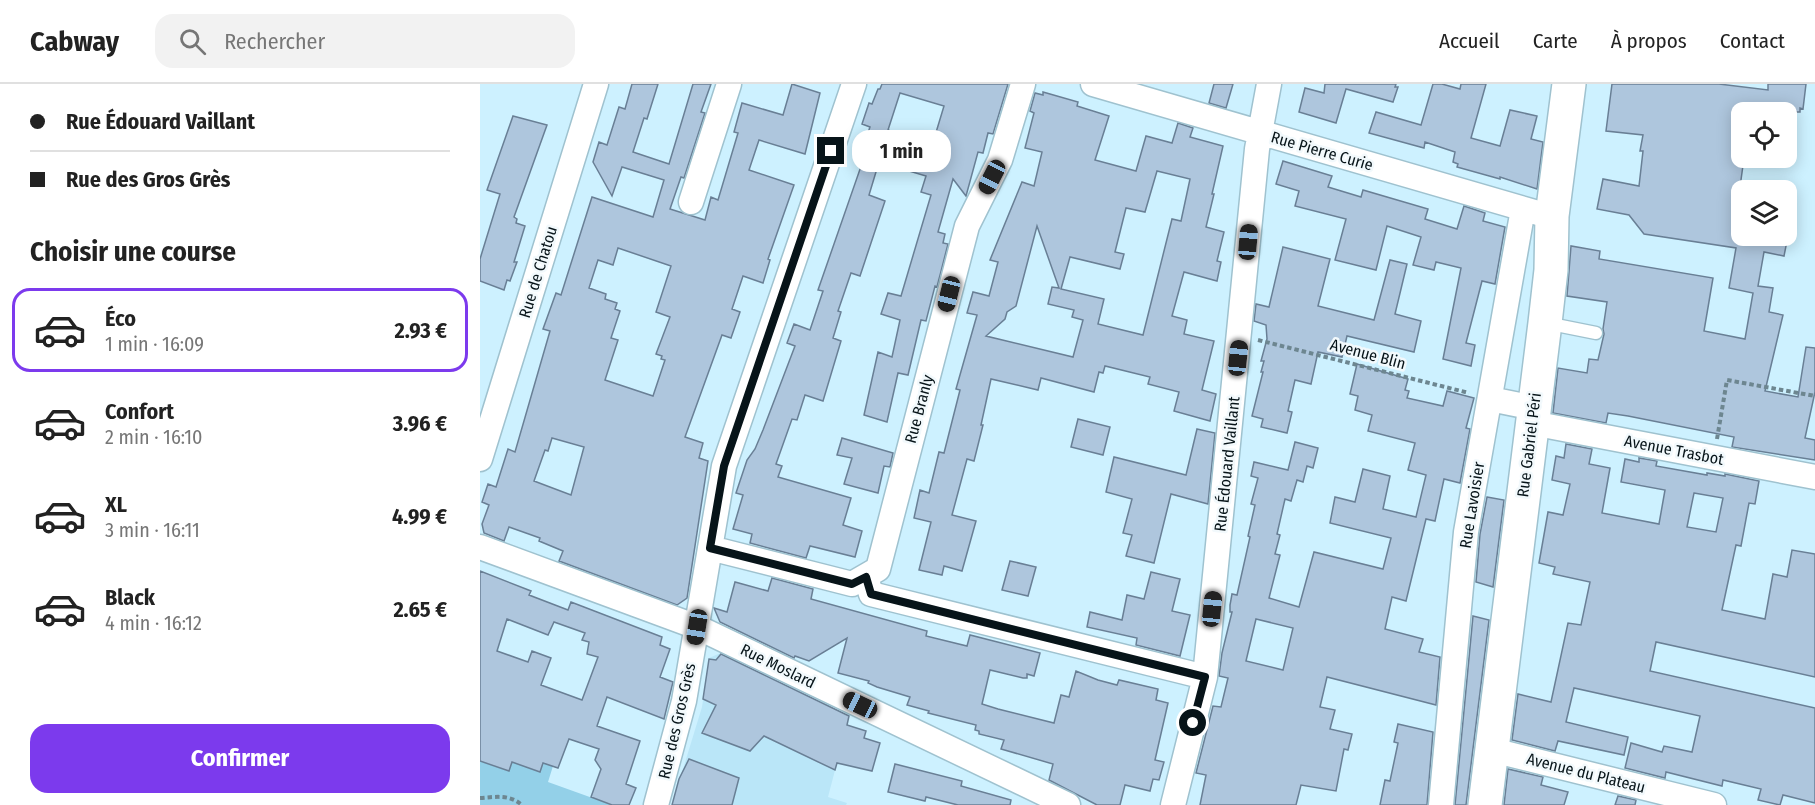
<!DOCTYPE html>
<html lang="fr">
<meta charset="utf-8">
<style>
:root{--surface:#fff;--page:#f2f2f2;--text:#222;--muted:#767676;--line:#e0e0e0;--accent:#7c3aed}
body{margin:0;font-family:"Fira Sans Condensed",sans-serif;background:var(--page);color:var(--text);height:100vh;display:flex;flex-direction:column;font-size:22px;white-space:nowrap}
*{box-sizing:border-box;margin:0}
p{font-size:20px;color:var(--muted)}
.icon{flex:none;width:33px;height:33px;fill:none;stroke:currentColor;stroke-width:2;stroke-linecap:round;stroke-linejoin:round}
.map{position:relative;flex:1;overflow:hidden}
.panel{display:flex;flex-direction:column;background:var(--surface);width:480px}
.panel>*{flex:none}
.guide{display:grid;align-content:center;height:132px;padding:0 30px;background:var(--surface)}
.controls{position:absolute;left:1251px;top:18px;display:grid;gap:12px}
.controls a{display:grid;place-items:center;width:66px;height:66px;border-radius:12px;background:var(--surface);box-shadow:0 3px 15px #0003;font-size:30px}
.end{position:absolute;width:27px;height:27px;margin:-14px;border:8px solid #071419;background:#fff;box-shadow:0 0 0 3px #fff}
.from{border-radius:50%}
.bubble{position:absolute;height:42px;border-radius:18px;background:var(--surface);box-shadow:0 3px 15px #0003;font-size:20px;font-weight:700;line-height:42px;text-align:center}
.car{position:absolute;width:18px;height:36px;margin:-18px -9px;border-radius:8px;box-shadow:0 0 4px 2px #0007;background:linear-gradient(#222 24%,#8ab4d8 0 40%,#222 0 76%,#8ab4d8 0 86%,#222 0)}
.guide b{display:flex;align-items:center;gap:21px;height:57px;font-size:22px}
.guide b+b{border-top:2px solid var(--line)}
.guide i{width:15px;height:15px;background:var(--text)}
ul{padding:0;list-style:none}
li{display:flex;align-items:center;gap:18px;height:84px;margin:0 12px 9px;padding:0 18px;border:3px solid transparent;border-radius:18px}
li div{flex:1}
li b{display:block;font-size:22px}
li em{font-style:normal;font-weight:700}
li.on{border-color:var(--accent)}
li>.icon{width:54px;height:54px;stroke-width:1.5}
h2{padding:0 30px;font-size:27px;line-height:72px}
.cta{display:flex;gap:12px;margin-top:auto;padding:12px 30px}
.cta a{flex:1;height:69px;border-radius:18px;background:var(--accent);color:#fff;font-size:24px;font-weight:700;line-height:69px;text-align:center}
header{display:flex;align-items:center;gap:36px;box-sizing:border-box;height:84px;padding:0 30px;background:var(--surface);border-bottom:2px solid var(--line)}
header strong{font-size:28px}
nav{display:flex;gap:33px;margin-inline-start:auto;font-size:21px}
.search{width:420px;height:54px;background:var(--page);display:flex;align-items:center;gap:15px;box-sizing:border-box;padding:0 21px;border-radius:18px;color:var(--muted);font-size:22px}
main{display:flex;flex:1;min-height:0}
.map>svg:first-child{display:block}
</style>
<header>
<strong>Cabway</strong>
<div class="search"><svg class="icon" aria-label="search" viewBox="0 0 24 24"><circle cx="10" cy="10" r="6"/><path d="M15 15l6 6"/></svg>Rechercher</div>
<nav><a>Accueil</a><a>Carte</a><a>À propos</a><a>Contact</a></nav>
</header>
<main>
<section class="panel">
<div class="guide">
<b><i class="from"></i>Rue Édouard Vaillant</b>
<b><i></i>Rue des Gros Grès</b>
</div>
<h2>Choisir une course</h2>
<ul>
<li class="on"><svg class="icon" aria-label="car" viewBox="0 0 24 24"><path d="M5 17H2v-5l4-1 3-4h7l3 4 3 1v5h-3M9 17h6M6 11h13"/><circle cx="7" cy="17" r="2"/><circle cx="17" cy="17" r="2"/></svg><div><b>Éco</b><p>1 min · 16:09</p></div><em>2.93 €</em></li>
<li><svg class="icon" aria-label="car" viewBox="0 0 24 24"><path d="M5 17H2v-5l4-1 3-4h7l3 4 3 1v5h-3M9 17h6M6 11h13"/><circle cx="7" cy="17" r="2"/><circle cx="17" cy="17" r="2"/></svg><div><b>Confort</b><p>2 min · 16:10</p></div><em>3.96 €</em></li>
<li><svg class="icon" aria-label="car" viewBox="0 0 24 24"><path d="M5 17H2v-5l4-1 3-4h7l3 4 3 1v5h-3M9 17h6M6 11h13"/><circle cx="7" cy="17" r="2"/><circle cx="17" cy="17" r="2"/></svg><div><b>XL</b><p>3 min · 16:11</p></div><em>4.99 €</em></li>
<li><svg class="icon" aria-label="car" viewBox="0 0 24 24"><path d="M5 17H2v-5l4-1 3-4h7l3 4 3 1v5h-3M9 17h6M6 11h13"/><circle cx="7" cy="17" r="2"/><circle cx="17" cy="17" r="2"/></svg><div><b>Black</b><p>4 min · 16:12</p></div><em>2.65 €</em></li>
</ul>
<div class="cta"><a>Confirmer</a></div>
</section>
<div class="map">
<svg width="1335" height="721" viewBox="0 0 1335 721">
<rect width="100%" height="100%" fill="#cdf1ff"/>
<path fill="#bae6f8" d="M243 568 370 629 348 713 367 719 366 721H192L222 623 229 574Z"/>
<path fill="#93d0e8" d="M36 669 73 682 68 698 132 721H0V677L28 687Z"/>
<path fill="#aec6dd" stroke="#697f95" stroke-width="1.5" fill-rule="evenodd" d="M152 0H178L167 35 164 34 153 68 189 80 213 0H231L221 28 225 29 204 94 201 93 190 125 225 136 231 113 238 116 258 49 254 48 262 19 303 31 312 0 340 9 325 70 279 56 269 86 314 101 288 175 290 176 283 199 263 192 252 225 260 228 251 254 242 251 205 353 223 359 219 374 228 377 207 514 197 521 79 477 83 467 59 457 60 454 29 443 24 457 4 449 2 440 9 421 2 418 8 400 16 403 28 365 35 368 70 247 63 245 76 209 81 211 112 113 173 133 184 96 142 83 132 112 113 78 119 58 127 61 139 23 145 25ZM138 164 191 182 176 228 190 233 176 270 182 272 181 275 185 276 173 312 125 296 138 256 131 254 140 227 135 225 137 219 125 215 126 210 109 204 118 176 133 181ZM72 354 104 363 91 411 54 397 65 366 68 367Z
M402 0H528L513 50 508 49 503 69 498 68 486 112 473 95 458 148 465 150 463 159 468 160 457 203 455 202 446 237 441 236 428 291 418 289 407 338 384 331 398 268 412 273 420 236 401 230 408 209 421 212 451 111 441 108 446 92 399 78 389 111 405 117 380 192 371 189 358 227 361 228 353 254 361 257 343 317 325 311 317 336 312 335 296 380 302 382 298 393 371 414 363 441 382 447 375 473 330 462 326 474 270 459 272 450 253 445 263 411 256 409 267 376 275 365 283 346 315 262 307 259 314 240 330 246 343 207 338 206 386 68 382 66 390 43 382 40 389 19 392 20 398 5H400ZM420 9 464 22 451 65 416 54 417 49 408 46Z
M734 0H753L746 24 729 19Z
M845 0H916L915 3H918L913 18 866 5 856 39 819 28 825 4 844 9Z
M953 0H962L980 5 981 0H1006L991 54 1020 62 1030 26 1057 32 1051 55 1063 58 1057 105 1020 93V95L977 83 978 80 973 78 975 68 945 58 944 64 889 49 896 28 941 41Z
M1132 0H1239L1288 6V0H1326L1323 25 1320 24V28H1262V74H1264L1257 125 1262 126V152H1308L1304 172 1284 168 1278 202 1293 204 1289 228 1303 231 1285 307 1318 313 1326 263 1335 264V308L1325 354 1335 356V376L1252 363 1254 353 1148 332 1128 329 1126 339 1073 329 1078 284 1107 289 1109 275 1118 276 1124 250 1123 245 1127 218 1087 212 1091 162 1120 167 1119 175 1233 194 1224 247 1265 255 1273 209 1249 204 1256 164 1164 150 1149 131 1117 125 1123 95 1159 102 1163 67H1160L1163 51 1126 47Z
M563 8 598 18 597 22 629 32 615 76 656 87 666 52 692 59 698 39 713 44 710 53 743 62 732 110H734L726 143 744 148 737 177 741 178 737 197 704 188 692 232 707 236 704 250 734 257 722 306 736 310 730 337 694 327 699 308 668 300 670 293 625 282 623 289 619 288 614 308 561 294 558 306 511 295 501 341H503L494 377 487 375 472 431 496 437 482 487 464 482 462 491 439 486 451 438 434 434 440 406 449 409 459 368 464 369 480 306 476 305 497 231 487 229 493 208 509 212 518 178 510 176 542 98 554 102 562 68 545 64 554 29 550 27 555 9 563 11ZM677 87 710 95 701 137 692 135 663 251 618 240 624 215 581 205 590 173 640 185 644 170 635 168 646 124 665 128ZM557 142 579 204 572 203 568 220 594 226 592 233 603 236 593 273 506 252 525 235 527 228 536 222Z
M33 32 67 41 34 133 37 135 36 139 45 142 34 178H37L30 197 27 196 24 206 0 197V175L20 110 7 106Z
M803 77 852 92 848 103 881 113 883 106 948 125 945 135 977 145 984 122 1005 129 1003 137 1025 143 1015 200 1002 197 986 259 995 261 991 282 963 275 981 184 956 178 954 186 933 181 941 153 907 142 896 186 855 176 866 135 815 122 819 107 796 100Z
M803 163 850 175 838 222 894 236 910 176 927 180 915 230 941 237 934 268 867 252 862 273 838 268 831 300 815 296 808 327 812 328 807 349 781 343 783 335 772 332 783 288H781L784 277H781L787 255 786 241 774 237 776 220 789 223Z
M877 280 928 295 925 306 929 307 927 314 963 322 967 307 994 314 986 344 990 345 980 399 964 395 955 437 946 435 926 517 912 513 905 545 943 555 939 568 960 573 956 621 847 593 840 623 855 626 850 645 872 650 868 666 864 665 856 707 821 701 816 721H720L726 691 716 689 733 622 741 623 748 594 739 592 742 569 752 528H750V521L752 510 757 511 770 453 768 452 775 421 771 420 778 394 771 392 774 378 808 386 815 358 838 364 833 384 827 382 823 398 817 396 811 417 805 415 797 450 800 451 795 470 800 471 789 514 819 523 834 468 903 485 911 454 850 439 855 413 875 418 883 385 910 392 903 425 936 433 946 391 928 386 935 359 888 347 892 331 875 326 878 312 870 310ZM776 535 813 544 803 586 766 577Z
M598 335 630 343 623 371 591 363Z
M717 345 735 349 728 420 691 410 674 479 646 472 652 451 643 449 652 415 626 408 634 373 706 391Z
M362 354 413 369 410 383 404 382 398 409 364 400 372 374 357 371Z
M1086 360 1112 365 1109 380 1130 384 1122 429 1179 440 1185 406 1141 398 1145 375 1159 378V374L1177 377 1176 382 1227 391V389L1245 392V390L1279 397 1275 420 1269 419 1261 462 1256 461 1242 526 1285 535 1293 490 1307 493 1312 466 1335 470V593L1176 558 1170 587 1335 624V719L1303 711 1300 721 1278 716 1281 705 1243 696 1242 702 1186 688 1185 694 1145 684 1151 659 1182 668 1184 662 1212 668 1220 632 1094 604 1086 638 1148 653 1144 671 1078 657 1075 667 1032 656 1038 610 1071 618 1088 539 1101 541 1110 498 1073 490 1075 483 1059 479 1068 428 1083 431 1090 400 1072 396 1076 372 1084 374ZM1214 409 1243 414 1236 448 1207 443Z
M1007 413 1024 416 1013 503 996 498 1000 450Z
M530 477 556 483 548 512 522 506Z
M0 487 51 507 49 511 88 526 91 518 182 553 180 561 190 565 180 593 193 598 184 635 127 613 117 642 160 657 146 700 156 704 149 721H132L111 713 121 685 115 676 119 665 89 655 78 684 63 679 60 688 32 678 29 687 0 677ZM27 535 68 551 74 538 105 549 102 556 109 558 107 570 118 573 102 616 61 601 71 574 52 567 48 578 17 567Z
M671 488 700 495 692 527 710 531 700 572 656 561 657 554 607 543 610 528 642 536 647 511 664 515Z
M292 494 333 505 331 515 447 547 446 552 487 562 490 551 560 569 554 592 547 590V594H543L510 586 502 620 518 625 574 639 581 611 589 613 596 587 618 596 637 601 639 596 678 605 676 616 688 619 675 676 684 678 679 696 673 695 670 707 645 701 640 721H617L569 696 573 680 521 665 524 656 499 650V647L495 646 496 641 448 629 449 627 427 621 430 613 397 603 388 599 389 597 358 589 367 554 329 577 315 572 314 574 240 538 234 524 247 528 255 498 288 507Z
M993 532 1009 536 986 721H975Z
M241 570 369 632 367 641 386 647 384 654 400 659 392 687 357 679 355 686 284 652 270 667 222 649 236 621 223 615 229 575 236 576Z
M918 640 953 648 947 721H900L905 696 910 697 918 659 914 658Z
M209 675 259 694 252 721H192L199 695Z
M415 680 482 697 481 702 531 716 530 721H478L446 713 445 717 408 708Z
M1028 685 1063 693 1061 701 1088 708 1084 721H1024Z
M1138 712 1156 716 1155 721H1135Z"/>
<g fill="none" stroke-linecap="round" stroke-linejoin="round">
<defs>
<path id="lane" d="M1066 239 1116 249"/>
<path id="street" d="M613 0 1058 129
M211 118 249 0
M1010 315 1054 324
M1052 339 1335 393
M0 375 116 0
M0 463 217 543 588 721
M230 464 372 500 398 485 487 142 520 76 543 0
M386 493 391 510 725 593
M1012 666 1234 721
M176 721 204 617 244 382 374 0
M693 721 725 593 777 65 789 0
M961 721 986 448 1043 125"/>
<path id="secondary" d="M1005 721 1065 239 1071 186 1072 132 1089 0"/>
</defs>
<use href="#lane" stroke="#9fc2cf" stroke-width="15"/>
<use href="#street" stroke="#9fc2cf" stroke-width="27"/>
<use href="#secondary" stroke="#9fc2cf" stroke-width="36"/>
<path stroke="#6d8690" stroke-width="4" stroke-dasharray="4.5 3" stroke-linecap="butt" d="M778 256 989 309
M1237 355 1247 296 1335 312
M0 714C16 713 29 710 42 721"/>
<use href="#lane" stroke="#fff" stroke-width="12"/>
<use href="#street" stroke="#fff" stroke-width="24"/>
<use href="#secondary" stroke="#fff" stroke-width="33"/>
</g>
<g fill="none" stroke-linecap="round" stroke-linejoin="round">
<path stroke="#071419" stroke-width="8" d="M351 67 244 382 230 464 372 500 386 493 391 510 725 593 713 639"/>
</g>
<g text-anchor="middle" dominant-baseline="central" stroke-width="5" stroke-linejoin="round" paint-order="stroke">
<g font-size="16" fill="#071419" stroke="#f2f9fc">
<text transform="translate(842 67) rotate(16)">Rue Pierre Curie</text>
<text transform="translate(58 188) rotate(-73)">Rue de Chatou</text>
<text transform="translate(888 270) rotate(15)">Avenue Blin</text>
<text transform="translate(439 325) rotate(-75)">Rue Branly</text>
<text transform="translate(1049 361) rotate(-83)">Rue Gabriel Péri</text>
<text transform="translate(1194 366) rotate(11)">Avenue Trasbot</text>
<text transform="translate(747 380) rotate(-84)">Rue Édouard Vaillant</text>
<text transform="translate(992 421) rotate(-81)">Rue Lavoisier</text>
<text transform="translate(298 582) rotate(26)">Rue Moslard</text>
<text transform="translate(197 637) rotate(-77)">Rue des Gros Grès</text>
<text transform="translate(1106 689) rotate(14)">Avenue du Plateau</text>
</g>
</g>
</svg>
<div class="controls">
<a><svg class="icon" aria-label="locate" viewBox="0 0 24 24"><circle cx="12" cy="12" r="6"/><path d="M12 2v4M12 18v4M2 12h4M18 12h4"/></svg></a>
<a><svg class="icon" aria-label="layers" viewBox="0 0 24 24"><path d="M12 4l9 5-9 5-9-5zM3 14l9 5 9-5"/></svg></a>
</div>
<i class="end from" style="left:713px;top:639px"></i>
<i class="end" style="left:351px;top:67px"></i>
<div class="bubble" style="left:372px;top:46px;width:99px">1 min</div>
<i class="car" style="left:512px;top:93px;rotate:207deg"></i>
<i class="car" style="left:768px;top:158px;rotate:5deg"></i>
<i class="car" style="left:469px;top:210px;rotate:194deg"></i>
<i class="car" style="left:758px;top:274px;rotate:6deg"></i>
<i class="car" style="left:732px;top:525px;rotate:6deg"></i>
<i class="car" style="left:217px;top:543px;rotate:189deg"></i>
<i class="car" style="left:380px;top:621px;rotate:295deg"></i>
</div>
</main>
